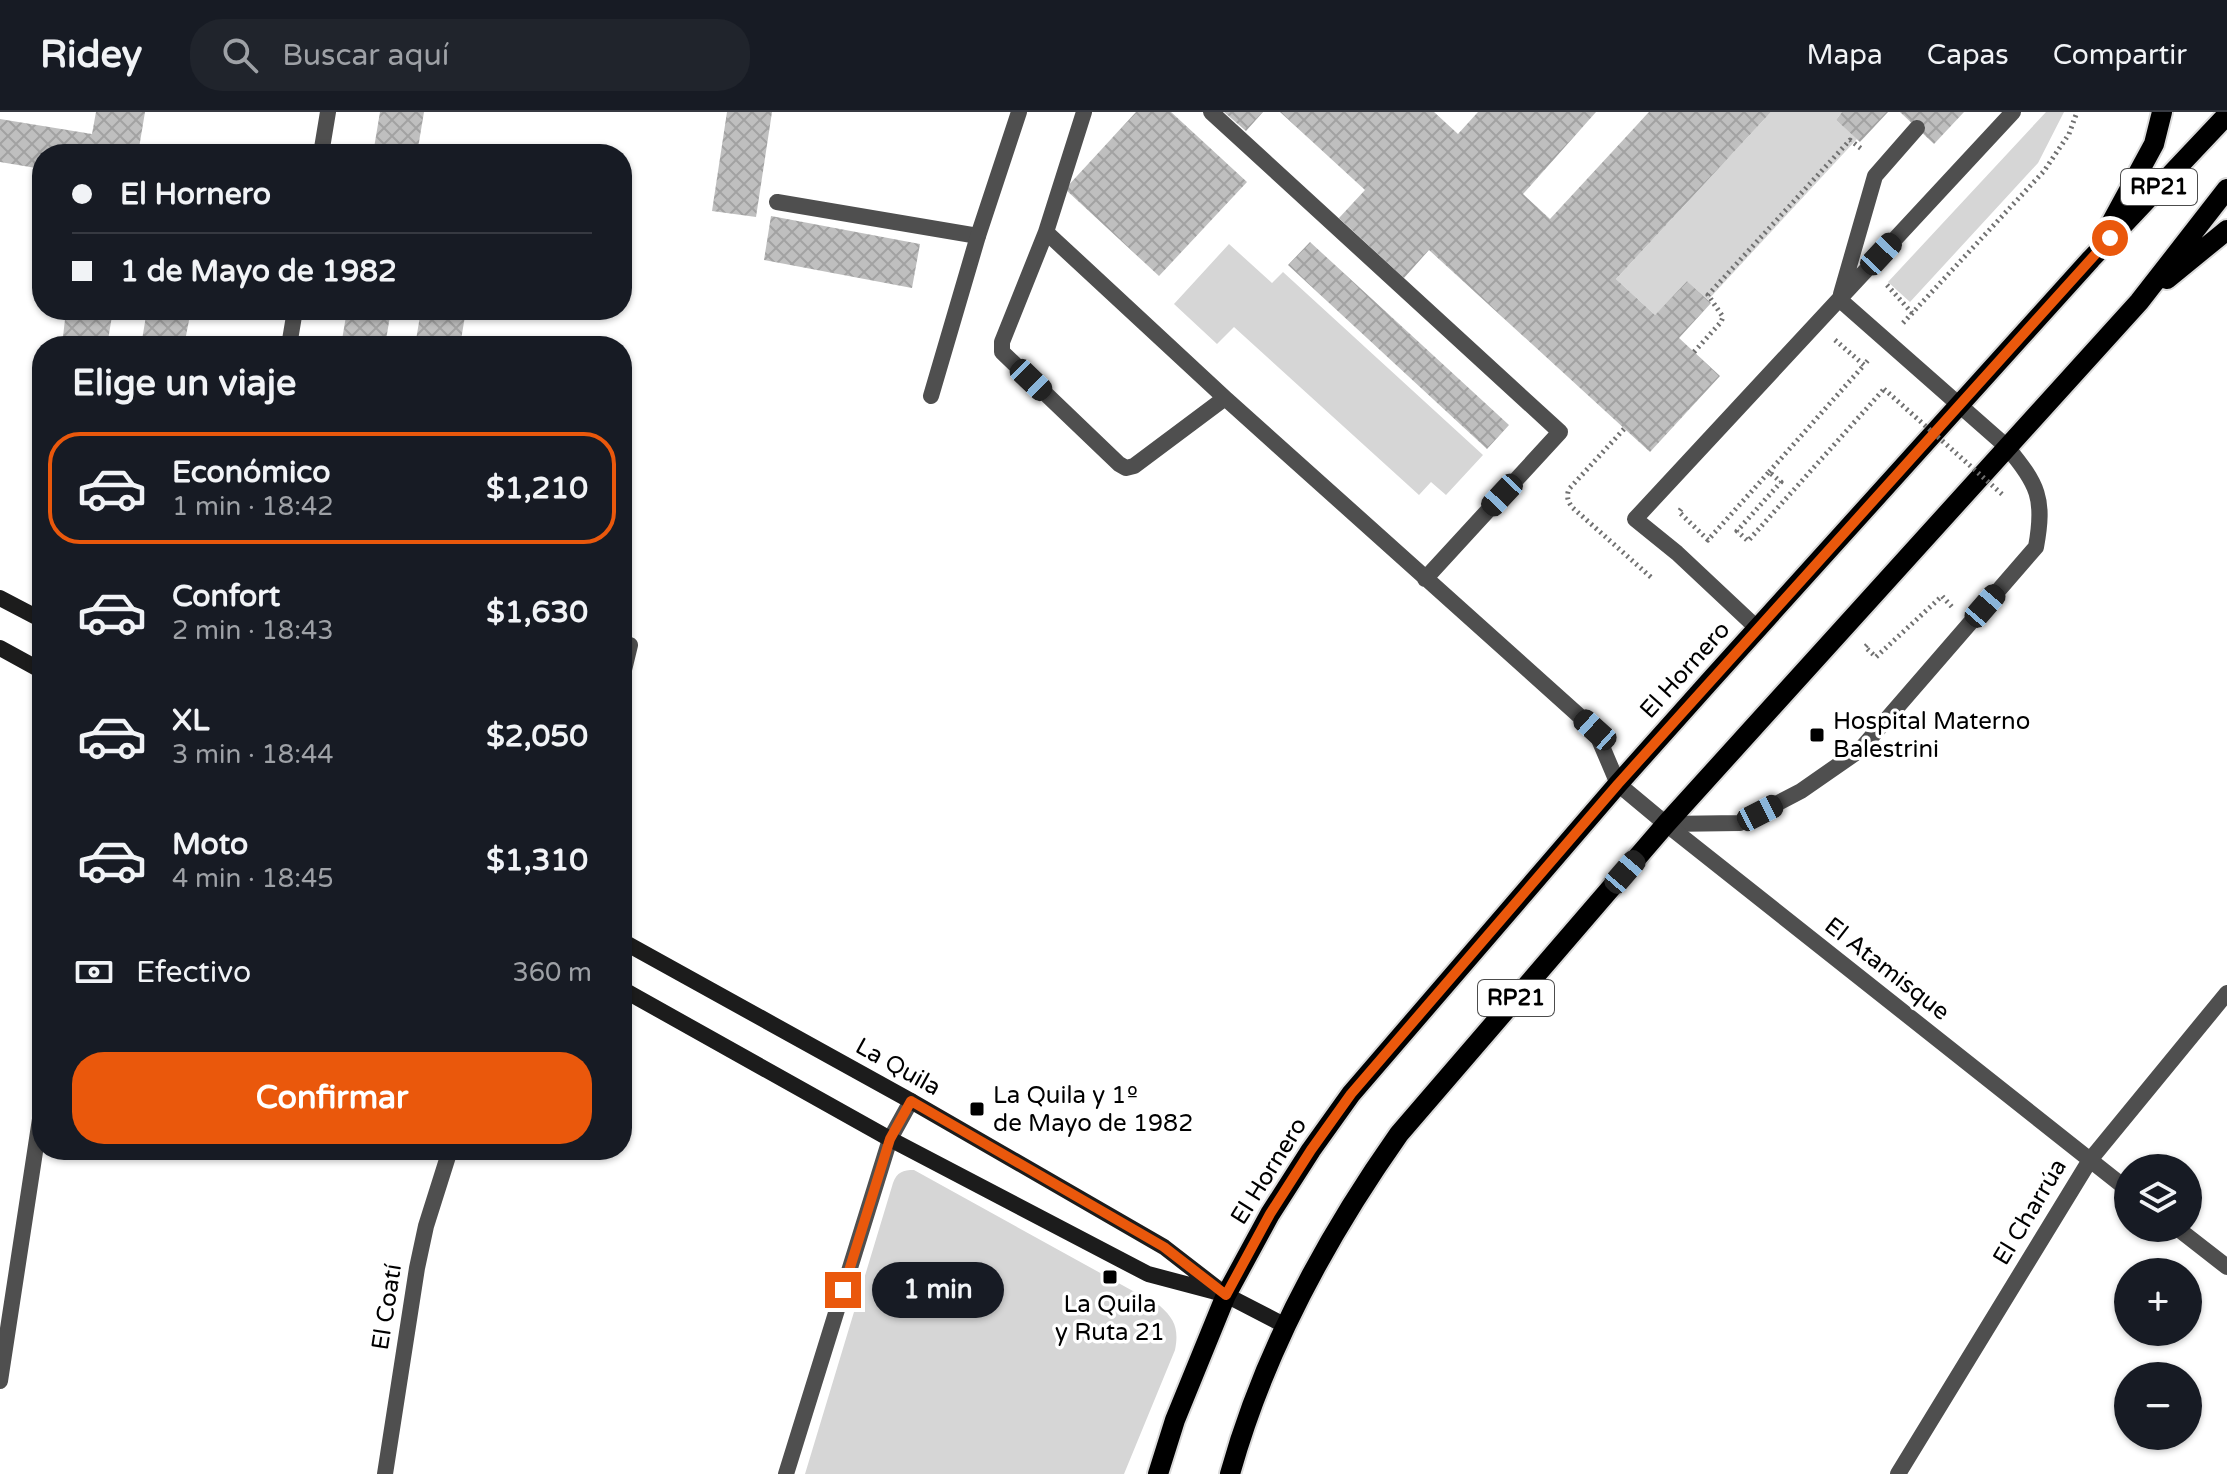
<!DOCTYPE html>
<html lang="es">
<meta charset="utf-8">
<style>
:root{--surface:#171b24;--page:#20242c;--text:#f1f3f6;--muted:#9ea1a6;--line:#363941;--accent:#ea580c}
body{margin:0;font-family:"Varela Round",sans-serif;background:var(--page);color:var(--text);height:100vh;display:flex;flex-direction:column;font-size:30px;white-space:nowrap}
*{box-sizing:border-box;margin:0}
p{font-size:26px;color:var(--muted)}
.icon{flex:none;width:44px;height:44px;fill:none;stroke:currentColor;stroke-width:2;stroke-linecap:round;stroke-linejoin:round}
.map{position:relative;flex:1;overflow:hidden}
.panel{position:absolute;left:32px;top:224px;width:600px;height:824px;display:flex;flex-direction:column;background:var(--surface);border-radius:32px;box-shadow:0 2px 6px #0004}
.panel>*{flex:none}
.hud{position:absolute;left:32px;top:32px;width:600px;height:176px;border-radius:32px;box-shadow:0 2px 6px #0004;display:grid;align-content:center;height:176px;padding:0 40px;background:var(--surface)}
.buttons{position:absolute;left:2114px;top:1042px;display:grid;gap:16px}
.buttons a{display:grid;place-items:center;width:88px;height:88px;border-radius:50%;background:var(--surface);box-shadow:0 2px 6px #0004;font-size:40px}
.end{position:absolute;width:36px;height:36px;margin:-18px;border:10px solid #ea580c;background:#fff;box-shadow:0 0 0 4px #fff}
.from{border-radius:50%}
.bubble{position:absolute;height:56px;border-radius:28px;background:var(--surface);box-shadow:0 2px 6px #0004;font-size:26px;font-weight:700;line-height:56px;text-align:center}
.car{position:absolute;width:24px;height:48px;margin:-24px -12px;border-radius:10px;box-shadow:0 0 6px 2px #0007;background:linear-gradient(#222 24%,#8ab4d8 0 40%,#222 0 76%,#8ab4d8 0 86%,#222 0)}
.hud b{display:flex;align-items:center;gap:28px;height:76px;font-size:30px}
.hud b+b{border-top:2px solid var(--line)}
.hud i{width:20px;height:20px;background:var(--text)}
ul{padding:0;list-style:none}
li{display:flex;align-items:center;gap:24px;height:112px;margin:0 16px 12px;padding:0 24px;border:4px solid transparent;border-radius:32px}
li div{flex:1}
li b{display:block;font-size:30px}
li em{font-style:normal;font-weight:700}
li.selected{border-color:var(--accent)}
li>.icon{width:72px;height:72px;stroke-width:1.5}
h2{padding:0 40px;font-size:36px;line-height:96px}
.pay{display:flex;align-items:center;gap:20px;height:88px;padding:0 40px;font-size:30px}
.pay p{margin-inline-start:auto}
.primary-button{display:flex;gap:16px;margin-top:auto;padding:16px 40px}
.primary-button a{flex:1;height:92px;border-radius:32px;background:var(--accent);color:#fff;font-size:32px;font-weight:700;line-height:92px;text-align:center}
header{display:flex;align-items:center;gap:48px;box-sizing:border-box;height:112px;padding:0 40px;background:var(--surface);border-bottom:2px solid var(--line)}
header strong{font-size:38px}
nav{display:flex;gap:44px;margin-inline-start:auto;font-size:28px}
.search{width:560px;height:72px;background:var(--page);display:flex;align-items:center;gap:20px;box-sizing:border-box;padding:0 28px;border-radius:32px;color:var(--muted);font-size:30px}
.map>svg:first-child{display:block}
</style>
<header>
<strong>Ridey</strong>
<div class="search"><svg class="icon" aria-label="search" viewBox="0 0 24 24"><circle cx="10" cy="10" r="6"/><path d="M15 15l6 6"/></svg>Buscar aquí</div>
<nav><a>Mapa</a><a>Capas</a><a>Compartir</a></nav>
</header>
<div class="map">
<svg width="2227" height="1362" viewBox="0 0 2227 1362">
<defs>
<pattern id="building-cross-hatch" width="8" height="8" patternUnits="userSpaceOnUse" patternTransform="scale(2)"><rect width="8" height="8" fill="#bfbfbf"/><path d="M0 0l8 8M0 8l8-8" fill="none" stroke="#a2a2a2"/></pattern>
</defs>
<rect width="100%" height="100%" fill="#fff"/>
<path fill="#d6d6d6" d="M1771 0H1842L1836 8 1857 27 1708 188 1687 169 1655 203 1616 167Z
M2046 0H2064L2038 51 1910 190 1888 170Z
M1229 132 1272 171 1283 160 1483 343 1446 383 1431 370 1419 383 1234 215 1217 232 1174 192Z
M914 1058 1160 1194C1175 1207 1179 1218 1175 1238L1124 1362H805L893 1071C897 1060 903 1058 914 1058Z"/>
<path fill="url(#building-cross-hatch)" d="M96 0H145L138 42H42V57L0 50V7L92 22Z
M380 0H424L417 42H373Z
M727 0H772L756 105 712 99Z
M1136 0H1171L1247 70 1159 164 1065 77Z
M1224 0H1263L1246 19Z
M1280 0H1434L1458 22 1478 0H1596L1523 82 1550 107 1649 0H1771L1616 167 1655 203 1687 169 1711 191 1679 226 1720 264 1650 340 1429 138 1404 166 1339 106 1365 78Z
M1842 0H1888L1860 30 1836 8Z
M1900 0H1964L1934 32Z
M771 104 920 132 912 176 764 148Z
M1310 130 1509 313 1487 337 1288 153Z
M66 198H113L107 234H62Z
M147 198H191L184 234H141Z
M347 198H391L385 234H341Z
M421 198H466L460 234H415Z"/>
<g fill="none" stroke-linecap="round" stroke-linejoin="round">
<defs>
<path id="primary" d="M2109 115 2154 32 2162 0
M2167 167 2227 118
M1158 1362 1175 1308 1226 1183 1270 1102 1311 1038 1351 982 1618 672 1710 569 2091 147 2227 3
M1230 1362C1264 1239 1325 1127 1399 1022L1666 712 2139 190 2227 77"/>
</defs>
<use href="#primary" stroke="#dbdbdb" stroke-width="24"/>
<path stroke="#717171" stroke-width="5" stroke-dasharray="2 4" stroke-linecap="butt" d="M1887 173 1912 201
M1903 211 2044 59 2069 22 2077 0
M1835 228 1864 253 1869 247
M1694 240 1721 210 1723 205 1708 183 1850 28 1863 38
M1624 317 1569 377C1566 385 1568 390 1573 396L1653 467
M1769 360 1864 253
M1681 397 1679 400 1708 428 1769 360 1781 370 1737 419 1748 429 1884 277
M1867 533 1865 535 1876 545 1942 484 1952 495"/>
<path stroke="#4f4f4f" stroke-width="16" d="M1084 0 1046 120 1225 286 1595 618 1618 672
M1211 0 1560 320 1425 467
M777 90 978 124
M1046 120 1002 230V240L1119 352 1126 356 1134 354 1225 286
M1841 182 1875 64 1917 16
M1758 517 1677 441 1635 407 2013 0
M622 566 630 533
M1666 712 1740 711 1801 679 1860 638 2036 435C2045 386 2038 373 2007 335L1839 187"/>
<path stroke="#4f4f4f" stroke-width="16" d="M321 42 328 0
M289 234 295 198
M931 284 978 124 1019 0
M1618 672 1666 712 2128 1078
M2177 1116 2227 1155
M0 1269 42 994
M385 1362 417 1156 426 1114 450 1038
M786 1362 890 1027 911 989
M1898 1362 2090 1048 2227 881"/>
<path stroke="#1c1c1c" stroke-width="16" d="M0 486 42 508
M0 536 42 559
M622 829 911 989 1164 1135 1226 1183 1284 1213
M622 877 890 1027 1148 1162 1216 1180"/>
<use href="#primary" stroke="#000" stroke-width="20"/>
<path stroke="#717171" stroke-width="5" stroke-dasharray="2 4" stroke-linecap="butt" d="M1884 277 2003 383"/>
</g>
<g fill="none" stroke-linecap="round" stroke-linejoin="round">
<path stroke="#ea580c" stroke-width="10" d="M843 1178 890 1027 911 989 1164 1135 1226 1183 1270 1102 1311 1038 1351 982 1618 672 2110 126"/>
</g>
<g fill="#000" stroke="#fff" stroke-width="3">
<rect x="1809" y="615" width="16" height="16" rx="4"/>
<rect x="969" y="989" width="16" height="16" rx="4"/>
<rect x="1102" y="1157" width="16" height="16" rx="4"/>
</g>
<g text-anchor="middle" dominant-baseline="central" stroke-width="7" stroke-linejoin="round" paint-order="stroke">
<g fill="#fff" stroke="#4c4c4c" stroke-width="2">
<rect x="2121" y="57" width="76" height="36" rx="6"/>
<rect x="1478" y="868" width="76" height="36" rx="6"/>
</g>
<g font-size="22" font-weight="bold" fill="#000">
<text x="2159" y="75">RP21</text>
<text x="1516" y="886">RP21</text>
</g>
<g font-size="24" fill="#000" stroke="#fff">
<text transform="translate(1685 558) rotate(-48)">El Hornero</text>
<text transform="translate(1887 857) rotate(38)">El Atamisque</text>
<text transform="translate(898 955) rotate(29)">La Quila</text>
<text transform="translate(1269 1059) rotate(-58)">El Hornero</text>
<text transform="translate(2030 1100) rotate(-59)">El Charrúa</text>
<text transform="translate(387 1195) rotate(-81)">El Coatí</text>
</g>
<g font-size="24" fill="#000" stroke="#fff" text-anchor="start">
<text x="1833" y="609">Hospital Materno<tspan x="1833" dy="28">Balestrini</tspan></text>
<text x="993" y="983">La Quila y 1º<tspan x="993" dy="28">de Mayo de 1982</tspan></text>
<text x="1110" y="1192" text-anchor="middle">La Quila<tspan x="1110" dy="28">y Ruta 21</tspan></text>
</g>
</g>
</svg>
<div class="buttons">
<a><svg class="icon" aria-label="layers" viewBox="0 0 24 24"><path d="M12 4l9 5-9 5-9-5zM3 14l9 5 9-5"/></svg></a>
<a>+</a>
<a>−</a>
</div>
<i class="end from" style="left:2110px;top:126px"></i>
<i class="end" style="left:843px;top:1178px"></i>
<div class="bubble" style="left:872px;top:1150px;width:132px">1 min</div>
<i class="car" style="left:1881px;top:142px;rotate:43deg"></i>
<i class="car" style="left:1031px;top:268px;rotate:134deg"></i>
<i class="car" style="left:1502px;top:383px;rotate:223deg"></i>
<i class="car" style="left:1985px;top:494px;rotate:41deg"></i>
<i class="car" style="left:1595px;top:618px;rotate:312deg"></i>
<i class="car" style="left:1760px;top:701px;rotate:63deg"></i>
<i class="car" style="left:1625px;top:760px;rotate:41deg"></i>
<div class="hud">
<b><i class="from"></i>El Hornero</b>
<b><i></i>1 de Mayo de 1982</b>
</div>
<section class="panel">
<h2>Elige un viaje</h2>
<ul>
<li class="selected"><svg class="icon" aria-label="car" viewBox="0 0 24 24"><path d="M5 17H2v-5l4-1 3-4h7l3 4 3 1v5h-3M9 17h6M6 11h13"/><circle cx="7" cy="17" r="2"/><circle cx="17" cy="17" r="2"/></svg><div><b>Económico</b><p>1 min · 18:42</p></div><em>$1,210</em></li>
<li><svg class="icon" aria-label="car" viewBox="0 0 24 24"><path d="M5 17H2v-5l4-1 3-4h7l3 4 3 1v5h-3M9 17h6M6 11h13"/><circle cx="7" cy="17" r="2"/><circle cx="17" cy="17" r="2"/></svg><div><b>Confort</b><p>2 min · 18:43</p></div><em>$1,630</em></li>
<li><svg class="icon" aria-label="car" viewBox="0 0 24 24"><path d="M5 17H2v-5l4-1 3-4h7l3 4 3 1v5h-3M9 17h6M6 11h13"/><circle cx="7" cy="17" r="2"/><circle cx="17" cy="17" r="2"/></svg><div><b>XL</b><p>3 min · 18:44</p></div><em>$2,050</em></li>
<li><svg class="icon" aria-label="car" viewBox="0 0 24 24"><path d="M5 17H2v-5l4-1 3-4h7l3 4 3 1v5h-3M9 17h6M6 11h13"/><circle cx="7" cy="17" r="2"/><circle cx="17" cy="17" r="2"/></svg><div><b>Moto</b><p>4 min · 18:45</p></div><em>$1,310</em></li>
</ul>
<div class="pay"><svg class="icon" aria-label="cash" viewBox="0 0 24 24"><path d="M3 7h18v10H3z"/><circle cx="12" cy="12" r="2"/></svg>Efectivo<p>360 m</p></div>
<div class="primary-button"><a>Confirmar</a></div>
</section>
</div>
